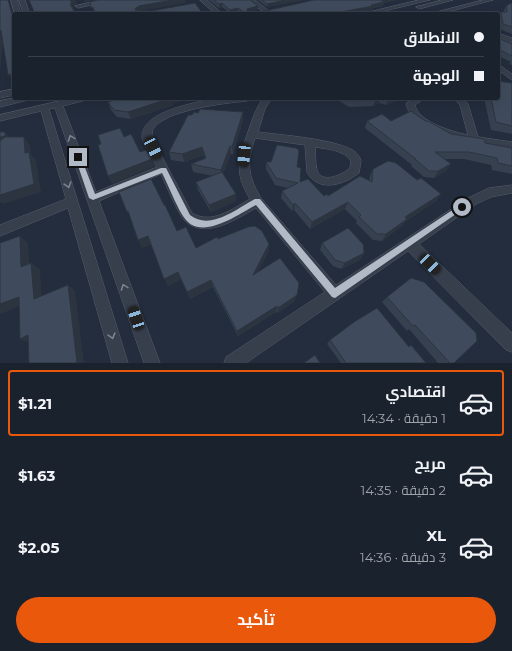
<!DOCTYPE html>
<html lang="ar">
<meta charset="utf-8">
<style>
:root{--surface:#1a222e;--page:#232a36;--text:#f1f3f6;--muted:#9fa4aa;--line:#383f4a;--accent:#ea580c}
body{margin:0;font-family:Montserrat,Cairo,sans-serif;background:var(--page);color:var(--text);direction:rtl;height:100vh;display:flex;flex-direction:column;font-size:15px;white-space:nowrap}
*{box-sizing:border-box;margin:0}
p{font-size:13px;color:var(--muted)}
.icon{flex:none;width:22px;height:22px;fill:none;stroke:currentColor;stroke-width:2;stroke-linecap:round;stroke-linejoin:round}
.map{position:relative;height:363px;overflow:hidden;direction:ltr}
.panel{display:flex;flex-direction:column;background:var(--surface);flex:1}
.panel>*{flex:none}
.hud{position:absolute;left:12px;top:12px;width:488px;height:88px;border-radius:4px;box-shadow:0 4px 16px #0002,0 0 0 1px var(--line);direction:rtl;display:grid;align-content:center;height:88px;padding:0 16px;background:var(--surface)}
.end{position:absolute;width:18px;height:18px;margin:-9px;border:5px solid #b2bac8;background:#111;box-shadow:0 0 0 2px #111}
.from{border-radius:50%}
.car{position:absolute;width:12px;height:24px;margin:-12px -6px;border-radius:5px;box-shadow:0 0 3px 1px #0007;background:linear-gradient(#222 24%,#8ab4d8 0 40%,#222 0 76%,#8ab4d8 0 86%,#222 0)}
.hud b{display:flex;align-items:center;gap:14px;height:38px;font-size:15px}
.hud b+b{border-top:1px solid var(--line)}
.hud i{width:10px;height:10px;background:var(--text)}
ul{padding:7px 0 0;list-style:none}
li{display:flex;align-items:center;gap:12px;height:66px;margin:0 8px 6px;padding:0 8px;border:2px solid transparent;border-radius:4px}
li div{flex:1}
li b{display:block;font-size:15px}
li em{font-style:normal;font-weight:700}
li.current{border-color:var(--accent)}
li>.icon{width:36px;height:36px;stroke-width:1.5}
.primary-button{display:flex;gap:8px;margin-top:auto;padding:8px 16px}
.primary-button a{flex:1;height:46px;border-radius:24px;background:var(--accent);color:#fff;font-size:16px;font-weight:700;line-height:46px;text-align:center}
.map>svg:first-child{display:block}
</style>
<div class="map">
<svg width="512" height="363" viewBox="0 0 512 363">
<rect width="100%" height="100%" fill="#232d3d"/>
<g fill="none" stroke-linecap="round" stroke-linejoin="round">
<defs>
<path id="minor" d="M11 0H17L21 14H15Z
M19 0H25L30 14H24Z
M101 0H114L78 8 75 6Z
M200 0H207L223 14H216Z
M248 0H255L269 11 264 12Z
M419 0H430L372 14H361Z
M442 0H453L419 9 416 7Z
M483 0H493L440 14H429Z
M498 33 512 38V43L498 37Z
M498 64 512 74V80L498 70Z
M14 89V95L0 98V92Z
M14 98H29L28 100 0 107V101Z
M72 98H87L86 100 63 106 96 192 157 167C153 159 143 144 142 137 140 110 205 100 223 98 233 97 242 98 251 98L247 101C226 103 164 110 153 129 152 131 152 135 152 138L192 213C212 225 232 209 250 199 233 171 239 158 249 129 253 118 256 108 263 98H272L265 109 258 132C281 135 336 139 354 151 358 154 360 157 361 161L359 173C344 185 318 193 307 172L305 145 255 138C247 162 247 175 261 198L336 285 468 198 489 188 512 185V193L491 197 476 204 419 244 512 333V352L506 350 408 251 246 363H224L226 357 325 292 256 208C236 219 206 240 185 221 179 216 165 183 161 174L99 201 160 363H144L55 108 49 109 128 363H112L68 208 0 236V225L66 199 41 111 0 121V115ZM315 147C326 149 345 150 351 161L350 168C343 174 322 185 317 170 315 163 316 154 315 147Z
M413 98H425L415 105C418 122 453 132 468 135L460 105 454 98H463L468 104 478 137 512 142V150C485 145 412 137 406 104Z"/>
</defs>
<use href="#minor" stroke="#555d6b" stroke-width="1"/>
<use href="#minor" fill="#373f4d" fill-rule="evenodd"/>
</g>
<path fill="#36404f" d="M209 0H250L258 6V9L251 12H260L314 0H396L384 3 383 6 373 8 372 10 350 14H242L238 11 230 13 222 7 219 8Z
M258 0H304L267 7Z
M512 3V34L500 29 498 17 501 12H504V10L507 5Z
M498 38 512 44V65L509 64 511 62 498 56Z
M512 83V134L491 130 484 98H498Z
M122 98H191L174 103V105L131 119 117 117 111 110 108 102Z
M334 98H403L386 105 379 103 373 106 349 107Z
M243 120 233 154H231L223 174 236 201 211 212 198 190 196 182 213 176 193 172 191 164 205 159 204 155 184 162 171 160 169 152Z
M367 121H391L427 122 451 134 485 143 512 148V174L492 170 491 165 464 159H444L451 164 446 171 434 178 424 177 411 166 412 165 365 128Z
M266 162 297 167 300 182 324 196H328L369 181 370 176 373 169 417 180 441 194 436 201 406 221 403 225 382 241 373 240 356 223 357 221 345 209 310 229 294 210 292 211 281 198 282 191 288 188 275 185 266 169Z
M177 231 196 248 218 239 269 244V251L258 271 295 301 277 313 276 312 238 336 213 287 190 299 181 279 168 286 151 244 142 248Z
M322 243 364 253 360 260 341 269 333 266 320 250Z
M387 297 454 363H438L409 329 407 331 382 302Z
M330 340 408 346 411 345 426 363H341L327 344Z"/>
<path fill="#2c3440" d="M8 0 11 5 14 17V23Z
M72 0H75L77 4 72 5 74 8 72 9 70 4V1Z
M84 0H94L85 2Z
M173 0H185L186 3 141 11 135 10 136 8 139 6Z
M286 0H304L267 7V4Z
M381 0H396L384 3 383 6 373 8 372 10 350 14H331L371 5Z
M222 3V7L219 8V4Z
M258 6V9L248 13 247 14V9Z
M238 8V11L230 13V10Z
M1 30 4 35 0 71V38Z
M14 74V80H12L8 75Z
M171 98H191L174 103V105L131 119 128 112Z
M380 98H381L379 103 373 106 375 100Z
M392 98H403L386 105 388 100Z
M243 112V120L233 154 232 147Z
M5 132 10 138 0 144V137Z
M24 137 30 145 31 154 36 160 41 192 3 204 0 202V195L25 153Z
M230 146 231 154 222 177 221 170Z
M202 147 204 155 184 162 182 154Z
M152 159 155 166 112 184 108 176Z
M451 164 446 171 434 178 438 171Z
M236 194V201L211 212 209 205Z
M441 194 436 201 406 221 403 225 382 241 386 234 405 217Z
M348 202 345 209 310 229 312 222Z
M295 203 294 210 292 211 293 205Z
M20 236 28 243 30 273 21 267Z
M148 236 152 244 142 248 138 240Z
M269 244V251L253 281V275Z
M364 253 360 260 341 269 345 263Z
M31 263 40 269 42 304 34 299Z
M178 272 182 279 168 286 164 279Z
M211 280 213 287 190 299 187 292Z
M68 285 75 290 84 363H76Z
M297 295 295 301 277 313 278 308Z
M19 297 28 302 1 314 0 313V304Z
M277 306 276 312 238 336 237 331Z
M28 335 30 343 20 339Z"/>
<path fill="#3f4b5c" stroke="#2c3440" d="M0 0H8L14 22V74L8 75 1 30 0 38Z
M29 0H72L70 1 72 3 70 4 76 14H35Z
M98 0H173L139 6 136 8 135 10 151 11 195 3 203 14H95L93 7 91 8 90 2Z
M213 0H250L258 6 247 9V11L260 12 314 0H383H381L384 2 371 5 373 6 331 14H246L238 8 230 10 222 3 219 4Z
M262 0H286L267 4Z
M512 3V27L503 24 501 12H507V5Z
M498 38 512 44V56L498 49Z
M498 81 512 83V126L496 122 491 98H498Z
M122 98H171L128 112 114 110 108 102Z
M345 98H380L375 100 351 101Z
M383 98H392L388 100Z
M200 109 243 112 232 147 230 146 221 170 191 164 206 158 202 147 182 154 169 152 188 115H192L194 112 198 113Z
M411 111 427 122 428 121 451 134 484 139 485 143 512 148V166L498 163 497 158 469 152H435L451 164 438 171H429L415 159H416L367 121 382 114 391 121Z
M120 128 124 137 131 134 140 152 146 150 152 159 108 176 98 145 101 144 98 135Z
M0 132H5V136L0 137Z
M5 137H24L25 153 29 152 34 184 0 195V141Z
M277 145 296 148 299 150 297 167 301 168 300 182 308 179 324 196 327 194 328 196 360 176 372 182 373 169 388 161 396 163 417 180 421 178 441 194 405 217 407 219 386 234H377L359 217 361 215 348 202 312 222 295 203 293 205 282 191 298 183 276 178 266 162H271Z
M222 172 236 194 209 205 196 182Z
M151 179 164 205H165L177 231 186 227 196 248 217 237 218 239 248 227 255 226 262 231 269 244 253 275 280 258 299 283 297 295 278 308 277 306 237 331 211 280 187 292 178 272 164 279 148 236 138 240 128 211 127 212 119 192Z
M348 228 363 244 364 253 345 263 335 260 322 243Z
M20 236 21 267 31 263 34 299 68 285 77 363H29L28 335 20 339 19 297 0 304V243Z
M411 278 424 282 476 333 477 341 454 363H450L415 325 413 326 387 297Z
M377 308 409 347 411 345 426 363H346L330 340 354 322Z
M315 355 320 363H304Z"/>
<defs><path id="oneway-chevron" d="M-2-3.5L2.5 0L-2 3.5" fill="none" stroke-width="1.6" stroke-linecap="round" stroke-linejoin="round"/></defs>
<g stroke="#7b8391">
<use href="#oneway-chevron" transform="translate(71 138) rotate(-110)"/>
<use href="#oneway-chevron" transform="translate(68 185) rotate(73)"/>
<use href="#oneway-chevron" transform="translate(124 287) rotate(-110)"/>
<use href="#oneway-chevron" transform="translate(112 336) rotate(74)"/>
</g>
<path fill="#b2bac8" d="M78 155 81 157 95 194 161 168H166L190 215C210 231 236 209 255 199H260L335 288 460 205 462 204 466 207 335 298 332 297 256 205C239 214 203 240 186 220 178 211 168 184 162 173L93 200 89 198 75 157Z"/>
</svg>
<i class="end from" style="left:462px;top:207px"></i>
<i class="end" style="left:78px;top:157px"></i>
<i class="car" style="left:153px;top:148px;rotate:153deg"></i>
<i class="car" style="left:244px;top:155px;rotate:185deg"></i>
<i class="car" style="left:430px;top:264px;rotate:134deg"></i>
<i class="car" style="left:136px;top:318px;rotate:341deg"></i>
<div class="hud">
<b><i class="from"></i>الانطلاق</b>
<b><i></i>الوجهة</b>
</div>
</div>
<section class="panel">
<ul>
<li class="current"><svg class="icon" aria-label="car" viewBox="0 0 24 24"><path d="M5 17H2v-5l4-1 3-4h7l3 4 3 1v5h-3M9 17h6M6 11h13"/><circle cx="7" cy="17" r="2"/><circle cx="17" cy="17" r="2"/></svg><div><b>اقتصادي</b><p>1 دقيقة · 14:34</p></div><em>$1.21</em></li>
<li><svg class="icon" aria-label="car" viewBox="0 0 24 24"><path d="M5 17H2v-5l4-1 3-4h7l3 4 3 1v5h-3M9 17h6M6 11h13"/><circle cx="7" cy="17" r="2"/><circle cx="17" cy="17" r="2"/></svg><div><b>مريح</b><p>2 دقيقة · 14:35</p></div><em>$1.63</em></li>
<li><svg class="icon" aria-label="car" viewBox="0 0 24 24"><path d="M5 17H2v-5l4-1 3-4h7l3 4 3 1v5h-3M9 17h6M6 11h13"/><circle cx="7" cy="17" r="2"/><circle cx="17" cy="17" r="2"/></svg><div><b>XL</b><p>3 دقيقة · 14:36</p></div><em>$2.05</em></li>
</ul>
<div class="primary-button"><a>تأكيد</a></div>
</section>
